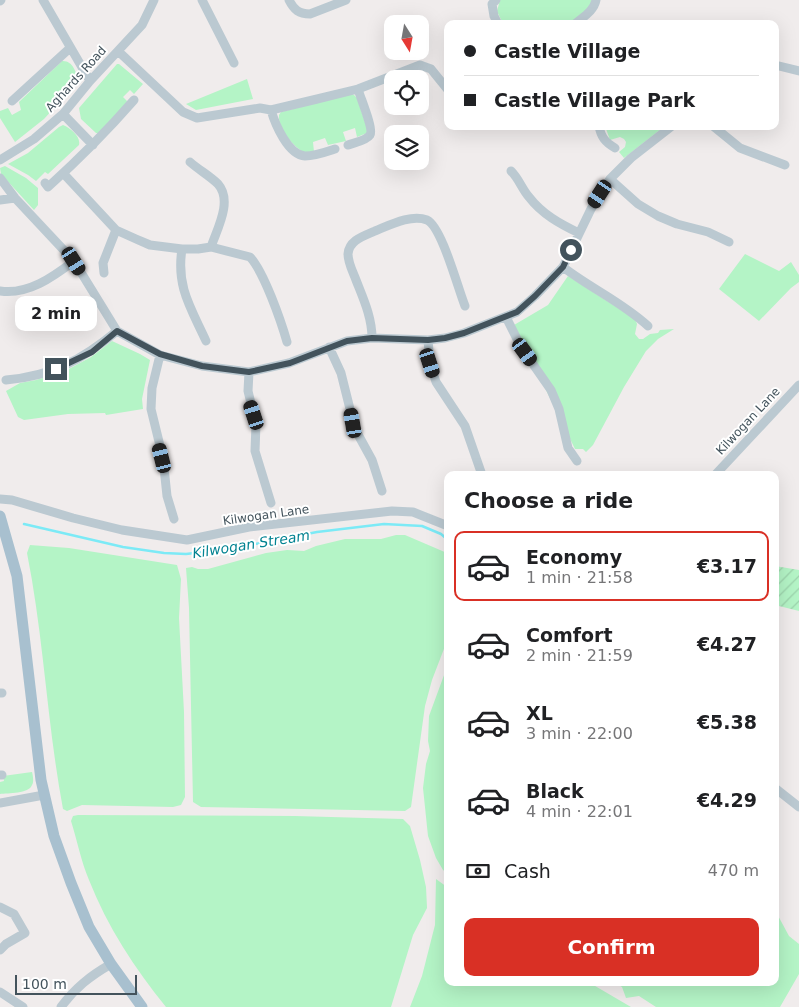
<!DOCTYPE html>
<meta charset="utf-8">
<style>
:root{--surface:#fff;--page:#f2f2f2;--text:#202124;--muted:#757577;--line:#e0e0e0;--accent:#d93025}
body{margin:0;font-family:"DejaVu Sans",sans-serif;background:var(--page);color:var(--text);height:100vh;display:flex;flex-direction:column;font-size:19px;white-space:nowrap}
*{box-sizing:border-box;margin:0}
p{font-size:16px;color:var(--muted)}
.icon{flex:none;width:28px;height:28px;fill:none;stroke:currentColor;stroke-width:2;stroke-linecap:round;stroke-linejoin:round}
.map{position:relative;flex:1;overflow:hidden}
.panel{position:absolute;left:444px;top:471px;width:335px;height:515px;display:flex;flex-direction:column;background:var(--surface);border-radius:10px;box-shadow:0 5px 20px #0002}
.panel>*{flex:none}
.hud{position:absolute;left:444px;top:20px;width:335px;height:110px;border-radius:10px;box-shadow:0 5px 20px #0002;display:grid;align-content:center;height:110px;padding:0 20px;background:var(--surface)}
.needle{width:32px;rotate:169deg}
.controls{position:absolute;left:384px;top:15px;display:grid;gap:10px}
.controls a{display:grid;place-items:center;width:45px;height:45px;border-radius:10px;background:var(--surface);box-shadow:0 5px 20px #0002;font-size:25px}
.scale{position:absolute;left:15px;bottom:12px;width:122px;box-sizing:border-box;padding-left:5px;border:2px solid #43535c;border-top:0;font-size:14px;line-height:18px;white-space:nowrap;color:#43535c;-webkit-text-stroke:4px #fff;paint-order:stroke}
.end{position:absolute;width:22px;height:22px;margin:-11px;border:6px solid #43535c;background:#fff;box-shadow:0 0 0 2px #fff}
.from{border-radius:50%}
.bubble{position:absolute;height:35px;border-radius:10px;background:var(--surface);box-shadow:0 5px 20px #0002;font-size:16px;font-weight:800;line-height:35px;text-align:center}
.car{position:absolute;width:15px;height:30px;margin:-15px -8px;border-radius:6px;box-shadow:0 0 4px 1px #0007;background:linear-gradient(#222 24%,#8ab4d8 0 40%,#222 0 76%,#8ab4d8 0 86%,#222 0)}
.hud b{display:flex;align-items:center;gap:18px;height:48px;font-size:19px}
.hud b+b{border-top:1px solid var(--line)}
.hud i{width:12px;height:12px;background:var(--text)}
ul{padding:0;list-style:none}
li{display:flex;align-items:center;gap:15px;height:70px;margin:0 10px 8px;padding:0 10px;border:2px solid transparent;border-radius:10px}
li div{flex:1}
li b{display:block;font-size:19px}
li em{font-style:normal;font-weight:800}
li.current{border-color:var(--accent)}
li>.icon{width:45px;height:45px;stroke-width:1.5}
h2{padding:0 20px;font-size:22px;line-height:60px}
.pay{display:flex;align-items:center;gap:12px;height:55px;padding:0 20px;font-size:19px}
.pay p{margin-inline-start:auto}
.action{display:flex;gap:10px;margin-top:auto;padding:10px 20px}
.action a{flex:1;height:58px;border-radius:10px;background:var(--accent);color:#fff;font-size:20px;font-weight:800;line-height:58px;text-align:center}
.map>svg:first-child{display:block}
</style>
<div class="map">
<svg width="799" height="1007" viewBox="0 0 799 1007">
<defs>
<pattern id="garden-furrows" width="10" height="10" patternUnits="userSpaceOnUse" patternTransform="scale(1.25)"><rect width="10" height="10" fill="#b4f4c6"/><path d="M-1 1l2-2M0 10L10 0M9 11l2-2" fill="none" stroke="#9cd3ac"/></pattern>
</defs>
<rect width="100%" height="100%" fill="#f0ecec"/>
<path fill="#b4f4c6" d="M500 0H592C591 8 578 19 571 23 565 26 514 24 503 24L497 11Z
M62 61C73 60 78 74 77 83L44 119 15 142 0 118V111L8 108 12 115 21 110 19 102Z
M117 64H119L143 84 134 94 130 90 123 97 127 101 126 106 99 133H96L81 119 79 108Z
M247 79 253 99 196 110 186 104Z
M351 94 354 95 357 98 367 128V133L357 137 355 128 343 132 346 141 328 145 325 138 313 142 314 152 304 153C293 145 278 130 279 115L281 112Z
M63 125C71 128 81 137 79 145L48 174 45 172 36 181 28 175 8 164 28 153 59 127Z
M605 126H665L624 158 619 152 625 147 626 142 624 139 620 137 610 140Z
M5 166 26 178 38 188V205L34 210 1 174 0 168Z
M745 254 779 271 791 262 799 275V282L791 288 759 321 719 289Z
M568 276 635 319 637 324 635 334 639 339H643L650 334 658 333 660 330 674 329 658 339 646 351 624 387 593 445 586 452 583 449H575L514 325 548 305Z
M112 341 140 354 150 360 142 399 143 409 106 415 105 413 68 414 24 420 18 417 6 391 20 383 36 380 67 370 91 357Z
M396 535H405L447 553V641L432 680 425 706 411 807 405 811 201 807 193 802 189 608 186 568 192 567 198 569H208L266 553 287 550 304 551 316 546 345 539H381Z
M30 545 69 548 177 565 181 579 179 618 184 712 185 797 181 805 173 807 82 805 67 811 63 809C47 724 44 638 27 553Z
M447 667V873L443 870 436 858 428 836 423 788 426 764 430 751 428 741 429 716Z
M32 772C33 776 34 782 32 785 29 794 8 793 0 794V782L4 781 3 776Z
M78 815 295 816 403 819 410 826 420 860 426 887 427 908 413 935 391 1007H166C135 969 107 926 89 880 81 861 77 840 71 821L73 816Z
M436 879 447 887 448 982 590 983 631 1007H410L422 976 435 925Z
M775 910 789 936 799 944V974L780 1007H656L639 996 626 998 622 987 615 983 775 982Z"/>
<path fill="url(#garden-furrows)" d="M775 566 799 570V611L775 605Z"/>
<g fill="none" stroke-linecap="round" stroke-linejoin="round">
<path stroke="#7ceaf6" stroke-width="2.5" d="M24 524 123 547 164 553 186 554 229 549 317 532 384 524 422 526 441 534 448 540"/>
<path stroke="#bbc9d1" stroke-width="9" d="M43 0 90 81
M202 0 234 63
M289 0C294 10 299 14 310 14L346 0
M496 0 492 4 494 16 498 24
M0 1 1 0
M575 24C583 17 594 11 596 0
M118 51 183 112 197 118 260 108 271 110 313 100 358 89 420 65 431 69 448 90
M775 65 799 71
M12 101 70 48
M271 110C275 124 288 155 305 156 315 156 326 152 335 149
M63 114 93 145
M599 126C601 137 605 142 615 148
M713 126 740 148 785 165
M348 145C353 143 366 141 370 135 374 129 360 97 358 89
M0 160 34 139 63 114 90 81 142 25 154 0
M190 162C199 170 210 176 218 184 233 201 217 229 211 247
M511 171C519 179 522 189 529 197 542 214 560 224 579 233
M63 173 116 230 136 239 150 245 182 249H198L211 247 250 257C264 272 281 321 287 342
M0 178 15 198 74 261 117 331 160 355 202 366 249 372 289 363 347 341 372 338 428 340 445 338 464 333 517 312 535 296 563 267 591 209 610 179 631 158 672 126
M610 179 638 204 658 216 677 224 708 232 729 242
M45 183 48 187C78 160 107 131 134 100
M0 200 15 198
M182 249C176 287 191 308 206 341
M563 267C590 288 622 302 648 326
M104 273 103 263 116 230
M0 291C28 295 53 277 74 261
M506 317 521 347 551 390 559 409 568 448 577 461
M372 338C372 317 363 298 356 280 353 272 348 263 348 254 349 240 364 236 375 231 390 225 411 214 427 220 442 227 458 289 465 306
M428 340 430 363 436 382 465 426 482 475
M329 347 341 373 355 429 372 460 382 491
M160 355 152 388 151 409 163 458 167 496 174 519
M249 372 248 391 256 424 255 451 271 503
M6 380C52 376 82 360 117 331
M715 475 799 385
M0 499 12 500 73 518 122 530 187 540 249 527 392 511 413 512 448 526
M0 693H2
M0 775H2
M775 788 799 807
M0 803 44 795
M0 907 14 914 25 933 6 944 0 950
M0 992 23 1007
M61 1007C75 988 90 976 111 964"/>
<path stroke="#a8c0cf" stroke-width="11" d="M0 516 17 576 41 780 54 836 71 883 89 927 111 964 142 1007"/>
</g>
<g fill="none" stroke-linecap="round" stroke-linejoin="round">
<path stroke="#43535c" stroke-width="6" d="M56 369 92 352 117 331 160 354 202 366 249 372 290 363 347 341 372 338 428 340 445 338 464 333 517 312 535 296 563 267 571 250"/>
</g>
<g text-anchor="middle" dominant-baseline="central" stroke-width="4" stroke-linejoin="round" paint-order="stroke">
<g font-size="12" fill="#43535c" stroke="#fff">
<text transform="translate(76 79) rotate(-48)">Aghards Road</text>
<text transform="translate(748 421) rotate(-47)">Kilwogan Lane</text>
<text transform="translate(266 515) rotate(-8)">Kilwogan Lane</text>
</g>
<g font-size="14" font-style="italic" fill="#038392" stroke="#fff">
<text transform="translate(251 544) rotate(-9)">Kilwogan Stream</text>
</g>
</g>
</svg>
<div class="controls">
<a><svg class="needle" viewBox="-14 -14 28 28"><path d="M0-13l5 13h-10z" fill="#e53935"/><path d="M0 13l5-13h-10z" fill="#757577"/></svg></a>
<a><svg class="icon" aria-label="locate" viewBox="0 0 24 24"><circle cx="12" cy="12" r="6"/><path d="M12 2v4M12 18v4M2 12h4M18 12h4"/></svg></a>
<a><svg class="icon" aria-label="layers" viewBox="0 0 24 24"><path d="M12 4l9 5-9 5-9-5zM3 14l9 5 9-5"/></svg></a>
</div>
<div class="scale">100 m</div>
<i class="end from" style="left:571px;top:250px"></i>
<i class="end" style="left:56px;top:369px"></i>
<div class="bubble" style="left:15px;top:296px;width:82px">2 min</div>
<i class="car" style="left:600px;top:194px;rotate:213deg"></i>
<i class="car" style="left:74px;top:261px;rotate:148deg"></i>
<i class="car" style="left:525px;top:352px;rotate:144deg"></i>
<i class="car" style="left:430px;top:363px;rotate:162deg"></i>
<i class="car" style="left:254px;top:415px;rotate:342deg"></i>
<i class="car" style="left:353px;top:423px;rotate:350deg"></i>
<i class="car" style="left:162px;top:458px;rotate:346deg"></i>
<div class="hud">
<b><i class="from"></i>Castle Village</b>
<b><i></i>Castle Village Park</b>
</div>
<section class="panel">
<h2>Choose a ride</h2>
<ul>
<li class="current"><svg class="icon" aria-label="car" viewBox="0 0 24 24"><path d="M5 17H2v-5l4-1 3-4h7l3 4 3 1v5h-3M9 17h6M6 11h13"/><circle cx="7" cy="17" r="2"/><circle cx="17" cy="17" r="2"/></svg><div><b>Economy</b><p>1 min · 21:58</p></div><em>€3.17</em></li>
<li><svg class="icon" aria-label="car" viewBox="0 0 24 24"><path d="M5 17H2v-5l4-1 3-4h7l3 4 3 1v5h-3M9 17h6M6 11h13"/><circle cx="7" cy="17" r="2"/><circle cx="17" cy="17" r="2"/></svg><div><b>Comfort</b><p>2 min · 21:59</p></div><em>€4.27</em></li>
<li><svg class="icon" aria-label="car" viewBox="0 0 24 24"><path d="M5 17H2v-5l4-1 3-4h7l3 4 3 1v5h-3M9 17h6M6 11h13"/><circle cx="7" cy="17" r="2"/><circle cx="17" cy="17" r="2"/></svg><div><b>XL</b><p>3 min · 22:00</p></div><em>€5.38</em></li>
<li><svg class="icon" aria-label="car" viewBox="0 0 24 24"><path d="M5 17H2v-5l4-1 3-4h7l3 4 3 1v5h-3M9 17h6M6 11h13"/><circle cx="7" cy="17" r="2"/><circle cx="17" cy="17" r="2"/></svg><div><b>Black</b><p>4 min · 22:01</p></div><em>€4.29</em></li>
</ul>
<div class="pay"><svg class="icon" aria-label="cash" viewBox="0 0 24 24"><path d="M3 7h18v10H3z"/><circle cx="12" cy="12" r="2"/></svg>Cash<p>470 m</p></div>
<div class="action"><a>Confirm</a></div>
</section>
</div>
